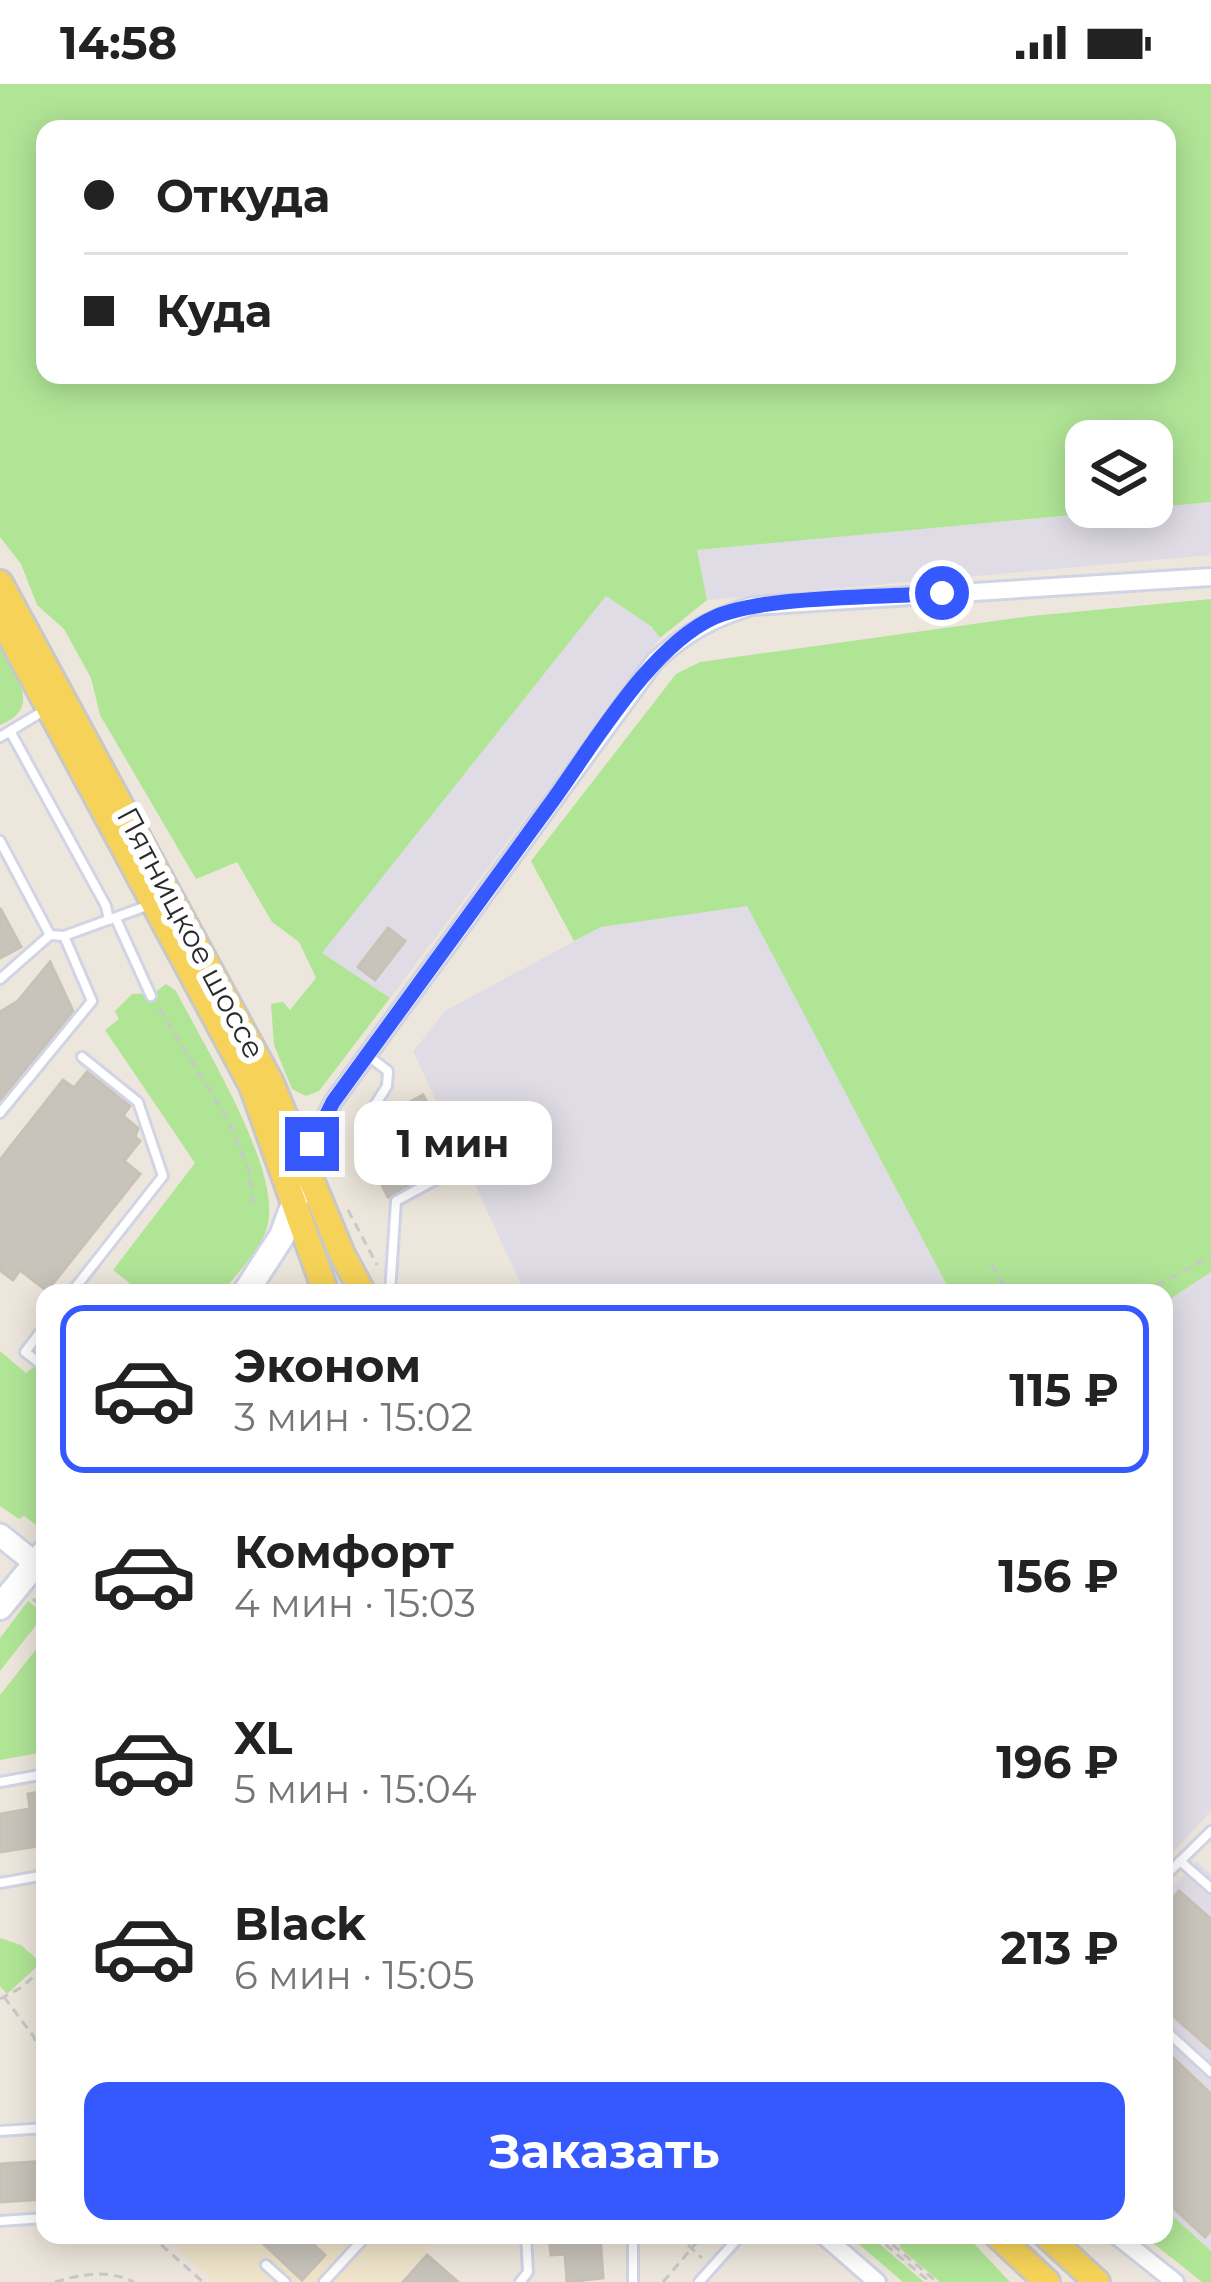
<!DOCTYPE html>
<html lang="ru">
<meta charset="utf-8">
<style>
:root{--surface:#fff;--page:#f2f2f2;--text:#222;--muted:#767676;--line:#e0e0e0;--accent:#3659ff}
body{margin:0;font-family:Montserrat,sans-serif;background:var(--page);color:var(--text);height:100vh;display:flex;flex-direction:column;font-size:45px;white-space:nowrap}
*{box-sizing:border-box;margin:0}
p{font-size:39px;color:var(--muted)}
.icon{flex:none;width:66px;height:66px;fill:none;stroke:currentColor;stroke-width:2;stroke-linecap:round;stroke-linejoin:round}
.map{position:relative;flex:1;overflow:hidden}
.side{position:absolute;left:36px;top:1200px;width:1137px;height:960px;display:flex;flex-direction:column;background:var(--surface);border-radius:24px;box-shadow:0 6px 30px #0003}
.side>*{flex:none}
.banner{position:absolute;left:36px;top:36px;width:1140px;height:264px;border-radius:24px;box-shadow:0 6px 30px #0003;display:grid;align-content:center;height:264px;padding:0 48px;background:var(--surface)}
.buttons{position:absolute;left:1065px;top:336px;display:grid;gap:24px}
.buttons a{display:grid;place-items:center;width:108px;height:108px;border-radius:24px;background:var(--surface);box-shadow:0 6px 30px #0003;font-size:60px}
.end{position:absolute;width:54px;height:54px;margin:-27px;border:15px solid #3659ff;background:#fff;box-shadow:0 0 0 6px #fff}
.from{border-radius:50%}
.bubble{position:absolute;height:84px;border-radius:24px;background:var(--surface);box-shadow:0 6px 30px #0003;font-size:39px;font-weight:700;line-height:84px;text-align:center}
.banner b{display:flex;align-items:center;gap:42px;height:114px;font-size:45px}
.banner b+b{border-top:3px solid var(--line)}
.banner i{width:30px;height:30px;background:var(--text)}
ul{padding:21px 0 0;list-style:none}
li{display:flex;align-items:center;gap:36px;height:168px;margin:0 24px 18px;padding:0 24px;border:6px solid transparent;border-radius:24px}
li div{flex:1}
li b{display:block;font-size:45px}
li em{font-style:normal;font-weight:700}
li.selected{border-color:var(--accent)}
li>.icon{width:108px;height:108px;stroke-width:1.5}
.action{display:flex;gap:24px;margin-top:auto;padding:24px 48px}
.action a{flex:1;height:138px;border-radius:24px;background:var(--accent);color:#fff;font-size:48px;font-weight:700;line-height:138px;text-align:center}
.status{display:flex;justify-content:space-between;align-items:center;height:84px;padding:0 60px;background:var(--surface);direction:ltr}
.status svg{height:33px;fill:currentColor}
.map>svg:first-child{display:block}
</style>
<div class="status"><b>14:58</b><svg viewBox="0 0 49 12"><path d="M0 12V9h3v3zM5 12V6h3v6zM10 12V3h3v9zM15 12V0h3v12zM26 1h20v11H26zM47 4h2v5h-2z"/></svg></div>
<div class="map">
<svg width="1211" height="2198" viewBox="0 0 1211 2198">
<rect width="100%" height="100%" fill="#ede6dc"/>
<path fill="#dfdce5" d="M1211 418V471L707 516 696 466Z
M606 512 652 543 660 554 390 914 321 870Z
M747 821 951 1209H525L413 967 445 927 601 843Z
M1211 1188V1727L1164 1778V1219Z
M1197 1778 1211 1790V2167L1164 2124V1811Z"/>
<path fill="#efe4ca" d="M163 2151H441L399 2198H214Z"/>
<path fill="#b0e596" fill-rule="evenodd" d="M0 0H1211V418L697 466 707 516 660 554 652 543 606 512 322 869 390 914 319 1007 306 1012 292 1005 274 961 271 920 283 918 290 926 316 894 299 858 272 838 237 778 196 795 100 631 91 594 64 545 37 521 21 480 0 453ZM45 45H1167V291H45ZM1086 357H1152V423H1086Z
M1211 515V1188L1164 1219V1209H951L747 822 601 843 574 857 531 777 676 590 700 578 1031 532Z
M0 564C16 592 43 624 0 641Z
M166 900 176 907C203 960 280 1083 268 1139 263 1165 237 1188 222 1209H142L113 1186 195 1079 105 946 119 935 115 927 132 910 154 909Z
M0 1267 26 1289 37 1280 45 1286V1435L39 1443 24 1432 19 1435 0 1422Z
M28 1517 45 1530 0 1587V1554Z
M45 1554V1668L0 1676V1611Z
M0 1854 21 1861 41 1879 7 1910 0 1902Z
M1164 2124 1211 2167V2198H1202L1143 2151H1164Z
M848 2151H869L924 2198H903Z
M898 2151H966L1010 2198H940L900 2164Z"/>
<path fill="#c8c3bb" stroke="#c8c2b5" stroke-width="3" d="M0 824 21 863 0 874Z
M388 844 405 857 375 896 358 883Z
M50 878 73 927 0 1016V928L18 917Z
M87 988 130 1022 123 1032 138 1044 135 1053 140 1057 124 1077 140 1090 47 1207 20 1186 13 1196 0 1186V1076L63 996 74 1004Z
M423 1011 439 1041 402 1063 385 1031Z
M439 1062 448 1080 388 1113 379 1095Z
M45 1707V1761L0 1768V1730L30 1725 28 1710Z
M1179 1807 1211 1835V1965L1164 1924V1824Z
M1164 1965 1211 2010V2146L1205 2153 1164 2115Z
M45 2077V2115L0 2118V2080Z
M254 2151H303L325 2171 302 2196Z
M564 2151H600L603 2194 567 2198 565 2170 551 2171 549 2154Z
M427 2171 458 2198H403Z"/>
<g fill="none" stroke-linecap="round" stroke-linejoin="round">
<defs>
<path id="service" d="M10 647 106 822 109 836
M0 653 45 626
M0 757 50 851 64 852 152 820
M116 835 151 912
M0 895 50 851
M367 971 388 987 387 1002 370 1029 395 1076 442 1051 459 1083 396 1117 390 1209
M0 1029 92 917 64 852
M71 1209 163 1092 138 1018 82 973
M45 1242 25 1268 45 1283
M0 1698 45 1690
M1180 1777 1211 1804
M1164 1793 1211 1747
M0 1799 45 1791
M1164 1945 1211 1988
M0 2047 45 2044
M0 2137 45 2134
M266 2181 285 2198
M324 2198 367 2151
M520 2198 528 2188 526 2151
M633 2198V2151
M699 2198 741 2151"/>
<path id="minor" d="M306 1081 312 1060 333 1018 655 577C686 549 712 534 752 522L1211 493
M823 2151 877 2198
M1116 2151 1175 2198"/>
<path id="tertiary" d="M0 1451 35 1479"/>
<path id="secondary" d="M245 1209 282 1152 297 1111
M0 1523 45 1468"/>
<path id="primary" d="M0 499 271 999 342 1170 363 1209
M0 533 252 1002 326 1209
M997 2151 1047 2198
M1046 2151 1097 2198"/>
</defs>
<use href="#service" stroke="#d1d4e4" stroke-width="14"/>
<use href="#minor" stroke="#d1d4e4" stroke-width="22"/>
<use href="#tertiary" stroke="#d1d4e4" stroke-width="27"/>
<use href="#secondary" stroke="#d1d4e4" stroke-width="30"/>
<use href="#primary" stroke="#c8c8c8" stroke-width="30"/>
<path stroke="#c8c8c8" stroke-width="3" stroke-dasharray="9 6" stroke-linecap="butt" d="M159 924 228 1036 249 1087 254 1125
M348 1126 377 1181
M991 1180 1009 1209
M1143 1209 1211 1172
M33 1515 45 1525
M4 1913 34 1953 45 1990
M0 1915 22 1903 45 1882
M150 2151 203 2198
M677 2151 702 2174
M874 2151 930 2198
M881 2151 937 2198
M896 2151V2162
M55 2198C83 2190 107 2185 134 2198
M663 2198 703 2151"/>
<use href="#service" stroke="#fff" stroke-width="8"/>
<use href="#minor" stroke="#fff" stroke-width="16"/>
<use href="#tertiary" stroke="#fff" stroke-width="21"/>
<use href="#secondary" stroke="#fff" stroke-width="24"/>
<use href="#primary" stroke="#f6d358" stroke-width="24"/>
</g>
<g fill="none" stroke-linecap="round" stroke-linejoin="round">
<path stroke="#3659ff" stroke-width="15" d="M312 1060 333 1018C404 919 476 821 548 723 591 665 649 562 715 533 766 511 882 514 942 509"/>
</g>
<g text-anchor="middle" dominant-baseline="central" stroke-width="12" stroke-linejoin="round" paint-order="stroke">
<g font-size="30" fill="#2a2a2a" stroke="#fff">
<text transform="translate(191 849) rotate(62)">Пятницкое шоссе</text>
</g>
</g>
</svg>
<div class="buttons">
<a><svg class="icon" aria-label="layers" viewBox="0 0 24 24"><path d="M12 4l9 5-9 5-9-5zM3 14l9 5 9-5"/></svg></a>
</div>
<i class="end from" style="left:942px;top:509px"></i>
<i class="end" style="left:312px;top:1060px"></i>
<div class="bubble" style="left:354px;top:1017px;width:198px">1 мин</div>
<div class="banner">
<b><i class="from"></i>Откуда</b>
<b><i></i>Куда</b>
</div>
<section class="side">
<ul>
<li class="selected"><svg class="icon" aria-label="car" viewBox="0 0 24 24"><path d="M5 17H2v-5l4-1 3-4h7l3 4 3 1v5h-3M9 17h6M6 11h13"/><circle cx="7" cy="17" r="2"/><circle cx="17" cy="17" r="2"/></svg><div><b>Эконом</b><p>3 мин · 15:02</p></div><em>115 ₽</em></li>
<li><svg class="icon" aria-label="car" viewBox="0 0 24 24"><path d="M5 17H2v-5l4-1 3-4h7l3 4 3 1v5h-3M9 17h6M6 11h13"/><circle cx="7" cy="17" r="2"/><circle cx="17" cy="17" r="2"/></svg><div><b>Комфорт</b><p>4 мин · 15:03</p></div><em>156 ₽</em></li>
<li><svg class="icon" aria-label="car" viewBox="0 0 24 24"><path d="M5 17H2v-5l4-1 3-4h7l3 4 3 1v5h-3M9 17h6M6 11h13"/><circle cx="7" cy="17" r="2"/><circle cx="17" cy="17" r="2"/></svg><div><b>XL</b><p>5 мин · 15:04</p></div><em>196 ₽</em></li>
<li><svg class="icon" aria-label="car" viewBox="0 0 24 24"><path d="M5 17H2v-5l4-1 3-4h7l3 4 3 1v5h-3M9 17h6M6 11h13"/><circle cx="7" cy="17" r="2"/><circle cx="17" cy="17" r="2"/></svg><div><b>Black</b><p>6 мин · 15:05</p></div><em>213 ₽</em></li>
</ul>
<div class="action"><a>Заказать</a></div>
</section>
</div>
